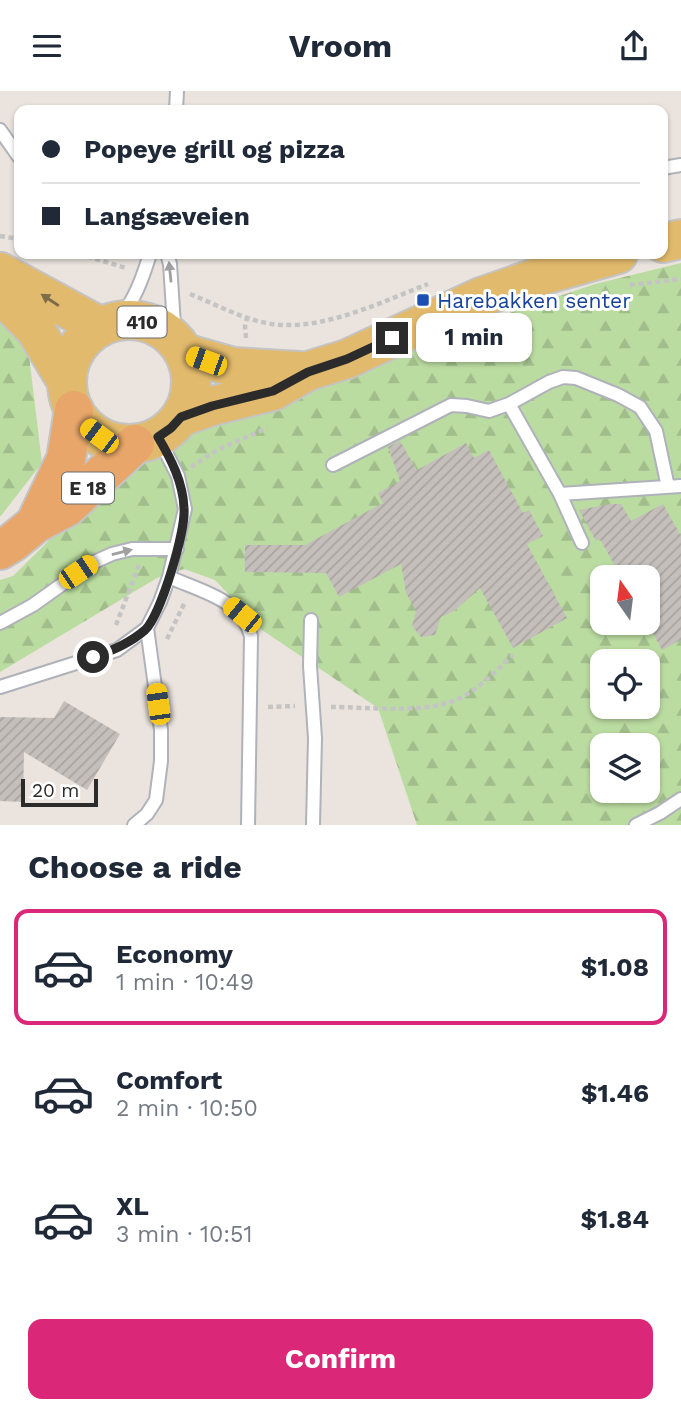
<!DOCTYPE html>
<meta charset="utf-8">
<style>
:root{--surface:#fff;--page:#f6f6f7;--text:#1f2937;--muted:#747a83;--line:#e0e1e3;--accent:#db2777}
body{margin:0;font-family:"Work Sans",sans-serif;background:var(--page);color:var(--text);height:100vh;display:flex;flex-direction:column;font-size:26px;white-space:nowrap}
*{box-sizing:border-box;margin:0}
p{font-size:23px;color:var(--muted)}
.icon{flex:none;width:38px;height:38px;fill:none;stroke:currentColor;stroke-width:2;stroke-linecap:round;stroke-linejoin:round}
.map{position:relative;height:734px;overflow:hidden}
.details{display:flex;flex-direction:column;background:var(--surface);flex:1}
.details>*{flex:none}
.top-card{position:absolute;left:14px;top:14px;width:654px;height:154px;border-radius:14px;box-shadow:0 2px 5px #0004;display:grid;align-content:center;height:154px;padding:0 28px;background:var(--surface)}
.needle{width:46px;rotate:346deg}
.fabs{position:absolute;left:590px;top:474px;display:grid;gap:14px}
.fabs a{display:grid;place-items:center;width:70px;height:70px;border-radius:14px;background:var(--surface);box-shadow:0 2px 5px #0004;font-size:35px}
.scale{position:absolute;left:21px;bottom:18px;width:77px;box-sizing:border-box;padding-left:7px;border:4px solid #2b2b2b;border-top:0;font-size:19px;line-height:24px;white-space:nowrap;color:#2b2b2b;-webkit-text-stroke:5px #fff;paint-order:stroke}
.end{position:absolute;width:32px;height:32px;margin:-16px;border:9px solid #2b2b2b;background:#fff;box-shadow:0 0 0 4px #fff}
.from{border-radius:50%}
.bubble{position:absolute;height:49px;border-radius:14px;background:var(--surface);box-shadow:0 2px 5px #0004;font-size:23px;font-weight:700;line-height:49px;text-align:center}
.car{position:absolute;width:21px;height:42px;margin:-21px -10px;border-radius:9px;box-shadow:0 0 5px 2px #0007;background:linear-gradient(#f5c518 24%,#345 0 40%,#f5c518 0 76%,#345 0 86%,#f5c518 0)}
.top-card b{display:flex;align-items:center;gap:24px;height:66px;font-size:26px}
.top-card b+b{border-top:2px solid var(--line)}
.top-card i{width:18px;height:18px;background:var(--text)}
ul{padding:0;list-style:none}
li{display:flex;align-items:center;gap:21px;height:116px;margin:0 14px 10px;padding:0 14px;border:4px solid transparent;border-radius:14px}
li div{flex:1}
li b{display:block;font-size:26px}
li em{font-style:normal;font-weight:700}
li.current{border-color:var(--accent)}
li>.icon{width:63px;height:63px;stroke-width:1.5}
h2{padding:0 28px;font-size:32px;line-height:84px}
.primary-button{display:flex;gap:14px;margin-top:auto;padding:14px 28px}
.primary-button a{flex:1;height:80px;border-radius:14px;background:var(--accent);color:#fff;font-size:28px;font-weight:700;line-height:80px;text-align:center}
header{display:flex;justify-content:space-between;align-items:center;height:91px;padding:0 28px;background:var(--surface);font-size:32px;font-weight:700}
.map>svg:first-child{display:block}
</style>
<header><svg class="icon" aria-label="menu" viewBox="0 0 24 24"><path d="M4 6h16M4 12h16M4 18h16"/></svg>Vroom<svg class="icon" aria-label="share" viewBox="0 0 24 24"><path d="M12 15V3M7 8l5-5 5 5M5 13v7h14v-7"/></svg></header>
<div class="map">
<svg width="681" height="734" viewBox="0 0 681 734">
<defs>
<pattern id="forest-firs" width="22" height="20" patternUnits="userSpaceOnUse" patternTransform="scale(1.75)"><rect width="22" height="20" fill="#bbdca1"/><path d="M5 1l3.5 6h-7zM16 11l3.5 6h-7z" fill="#a1bd8b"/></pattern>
<pattern id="building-hatch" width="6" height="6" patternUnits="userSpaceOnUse" patternTransform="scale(1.75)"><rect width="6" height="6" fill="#c4bfba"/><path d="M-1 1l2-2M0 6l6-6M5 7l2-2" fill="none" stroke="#a9a4a0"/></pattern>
</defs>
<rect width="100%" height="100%" fill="#ebe4de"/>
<path fill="url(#forest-firs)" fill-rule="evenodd" d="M681 172V734H417L378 617 262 539 215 489 184 478 157 487 0 581V489L13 485 103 396 208 324 595 193ZM602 486H648V532H602ZM602 570H648V616H602ZM602 654H648V700H602Z
M0 229 27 248 42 372 0 426Z"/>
<path fill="url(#building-hatch)" d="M400 350 417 379 466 352 474 367 489 359 523 422 529 419 543 445 527 453 567 527 513 557 480 497 454 520 441 526 435 544 421 546 412 535 416 520 406 502 401 473 339 506 326 482 245 481V454H305L383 412 378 402 400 390 388 356Z
M610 413H621L631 430 663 413 681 445V549L662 559 648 533V486H621L600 448 596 450 579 419Z
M64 610 120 643 87 699 24 661 23 711 0 710V626L54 627Z"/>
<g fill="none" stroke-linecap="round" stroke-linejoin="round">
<defs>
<path id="service" d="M176 19 177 0
M0 39 19 66
M663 77 681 74
M167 163 170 173 175 249
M118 230C135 208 142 189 150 163
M509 313 560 403 582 452
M333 374 451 314 467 315 489 320 509 313 549 291 563 286 576 287 618 304 640 316 656 340 668 396
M560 403 681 395
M169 486C200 500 241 508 251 545L248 734
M311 529 310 575 315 647 313 734
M0 532 33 514 92 472 112 463 132 458H177
M0 596 117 559 147 537
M134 734 147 723 156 709 161 670V639L147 537 160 511 169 486 185 418 178 385 158 346
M636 734 660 722 681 708"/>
<path id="primary" d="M663 152 681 148
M0 181 101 236
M0 203 35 238 67 291
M67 291a62 62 0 1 1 124 0a62 62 0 1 1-124 0Z
M184 262 233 276 299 280
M181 326 212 315 273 300 308 280 347 268 481 206 544 184 618 163"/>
<path id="trunk" d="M35 433 66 368 74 319
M0 459 13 451 35 433 67 416 135 353"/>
</defs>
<use href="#service" stroke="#afb2ba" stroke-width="16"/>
<use href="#primary" stroke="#c4c4c4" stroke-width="42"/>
<use href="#trunk" stroke="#c4c4c4" stroke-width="42"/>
<path stroke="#c4c4c4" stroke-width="4.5" stroke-dasharray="5 3.5" stroke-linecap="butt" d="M0 145 19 148
M79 163 126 177
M630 194 681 188
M190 203C220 215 251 233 283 234 331 236 384 210 428 193
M246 247 245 236 247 227
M191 376 217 359 267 337
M116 534 139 474
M167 548 185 511
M268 616 295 615
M331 616C369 616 429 624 462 606 481 596 497 579 513 564"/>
<use href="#service" stroke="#fff" stroke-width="12"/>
<use href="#primary" stroke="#e2ba6d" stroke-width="38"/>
<use href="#trunk" stroke="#e8a66a" stroke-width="38"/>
</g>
<defs><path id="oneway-solid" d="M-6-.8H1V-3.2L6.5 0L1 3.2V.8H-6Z" transform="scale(1.75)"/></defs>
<g fill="#a0a0a0">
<use href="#oneway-solid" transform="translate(170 181) rotate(-96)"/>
<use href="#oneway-solid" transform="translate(122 461) rotate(-14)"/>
</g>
<use fill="#7d6b49" href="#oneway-solid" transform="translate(50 209) rotate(-147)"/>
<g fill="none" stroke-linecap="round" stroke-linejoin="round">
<path stroke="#2b2b2b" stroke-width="9" d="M93 566C112 560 129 553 145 539 161 524 186 439 184 417 183 391 171 368 158 346L171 337 181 326 212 315 273 300 308 281 347 268 392 247"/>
</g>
<rect fill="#1a4fb4" stroke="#fff" stroke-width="2.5" x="416" y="202" width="14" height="14" rx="3.5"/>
<g text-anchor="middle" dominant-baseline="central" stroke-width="6" stroke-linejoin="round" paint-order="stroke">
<g fill="#fff" stroke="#6b6b6b" stroke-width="2">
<rect x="117.5" y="215.5" width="49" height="31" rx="5"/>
<rect x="62" y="381.5" width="52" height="31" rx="5"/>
</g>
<g font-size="19" font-weight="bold" fill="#2b2b2b">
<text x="142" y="231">410</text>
<text x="88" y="397">E 18</text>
</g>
<g font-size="21" fill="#164399" stroke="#fff" text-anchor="start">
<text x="437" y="209">Harebakken senter</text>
</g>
</g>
</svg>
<div class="fabs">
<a><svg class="needle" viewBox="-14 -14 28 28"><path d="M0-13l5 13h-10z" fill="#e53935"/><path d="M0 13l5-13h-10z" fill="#747a83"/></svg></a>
<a><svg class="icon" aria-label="locate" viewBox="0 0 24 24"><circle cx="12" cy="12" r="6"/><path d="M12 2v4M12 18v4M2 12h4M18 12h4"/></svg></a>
<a><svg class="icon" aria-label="layers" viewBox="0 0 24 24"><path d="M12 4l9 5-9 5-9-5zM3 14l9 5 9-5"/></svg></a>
</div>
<div class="scale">20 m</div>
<i class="end from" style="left:93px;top:566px"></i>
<i class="end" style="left:392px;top:247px"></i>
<div class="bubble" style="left:416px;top:222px;width:116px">1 min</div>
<i class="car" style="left:206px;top:270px;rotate:290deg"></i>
<i class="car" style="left:99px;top:345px;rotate:307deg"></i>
<i class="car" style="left:78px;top:481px;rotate:56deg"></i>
<i class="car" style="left:242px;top:524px;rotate:309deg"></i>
<i class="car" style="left:158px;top:613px;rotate:352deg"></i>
<div class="top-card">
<b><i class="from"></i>Popeye grill og pizza</b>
<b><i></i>Langsæveien</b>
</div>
</div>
<section class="details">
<h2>Choose a ride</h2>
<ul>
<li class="current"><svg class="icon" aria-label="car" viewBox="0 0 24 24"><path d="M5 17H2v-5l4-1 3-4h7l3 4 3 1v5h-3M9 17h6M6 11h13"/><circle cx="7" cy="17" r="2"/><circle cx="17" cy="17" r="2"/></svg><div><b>Economy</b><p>1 min · 10:49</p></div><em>$1.08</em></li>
<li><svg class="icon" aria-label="car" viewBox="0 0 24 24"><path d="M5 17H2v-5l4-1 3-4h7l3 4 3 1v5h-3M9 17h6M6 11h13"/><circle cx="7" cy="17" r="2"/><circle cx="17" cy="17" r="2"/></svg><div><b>Comfort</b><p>2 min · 10:50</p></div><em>$1.46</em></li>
<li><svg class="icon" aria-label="car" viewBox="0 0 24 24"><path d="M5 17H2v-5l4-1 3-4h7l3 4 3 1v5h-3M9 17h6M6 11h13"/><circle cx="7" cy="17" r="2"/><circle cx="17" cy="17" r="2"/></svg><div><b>XL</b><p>3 min · 10:51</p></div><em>$1.84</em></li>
</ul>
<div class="primary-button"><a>Confirm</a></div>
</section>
